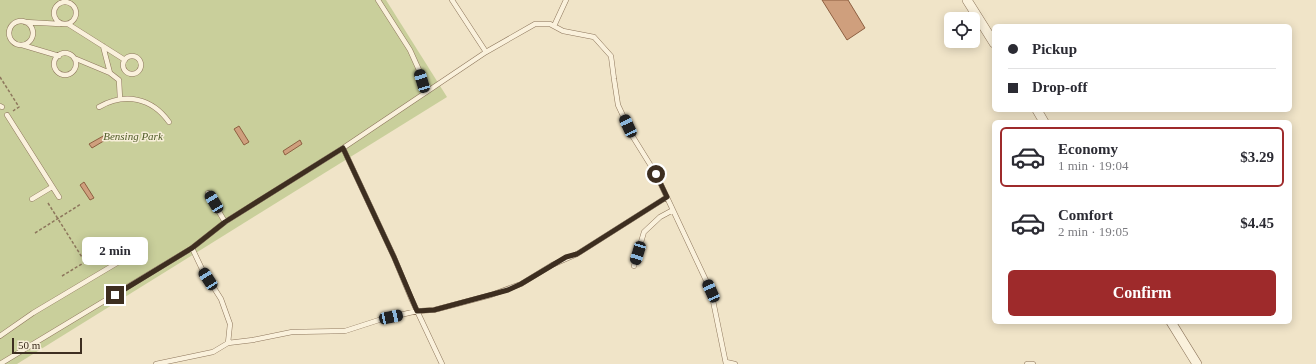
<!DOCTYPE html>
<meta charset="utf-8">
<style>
:root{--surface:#fff;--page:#f2f2f3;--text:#2b2b33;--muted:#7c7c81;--line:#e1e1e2;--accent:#9e2a2b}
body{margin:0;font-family:Georgia,serif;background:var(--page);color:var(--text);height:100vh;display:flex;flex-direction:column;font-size:15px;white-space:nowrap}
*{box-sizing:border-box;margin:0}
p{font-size:13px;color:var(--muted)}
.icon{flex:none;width:22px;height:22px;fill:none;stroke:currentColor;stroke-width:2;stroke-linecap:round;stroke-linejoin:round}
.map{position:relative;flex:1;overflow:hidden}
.sheet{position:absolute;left:992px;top:120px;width:300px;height:204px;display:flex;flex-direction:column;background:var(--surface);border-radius:6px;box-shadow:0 2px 10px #0003}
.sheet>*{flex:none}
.hud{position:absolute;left:992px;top:24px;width:300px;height:88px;border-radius:6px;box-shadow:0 2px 10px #0003;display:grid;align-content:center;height:88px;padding:0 16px;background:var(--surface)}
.tools{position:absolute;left:944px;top:12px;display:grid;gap:8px}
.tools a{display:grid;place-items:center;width:36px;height:36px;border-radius:6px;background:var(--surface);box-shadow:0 2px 10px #0003;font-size:20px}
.scale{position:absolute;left:12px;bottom:10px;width:70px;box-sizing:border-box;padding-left:4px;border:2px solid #3d2e20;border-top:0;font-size:11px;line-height:14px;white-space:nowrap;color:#3d2e20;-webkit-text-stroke:3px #f7eed8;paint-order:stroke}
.end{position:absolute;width:18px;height:18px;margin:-9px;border:5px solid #3d2e20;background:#fff;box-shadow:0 0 0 2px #fff}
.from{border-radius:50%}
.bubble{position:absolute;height:28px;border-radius:6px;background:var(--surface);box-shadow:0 2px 10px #0003;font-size:13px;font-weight:600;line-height:28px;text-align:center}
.car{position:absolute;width:12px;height:24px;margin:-12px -6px;border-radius:5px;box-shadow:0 0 3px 1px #0007;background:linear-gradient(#222 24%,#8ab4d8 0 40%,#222 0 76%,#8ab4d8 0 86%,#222 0)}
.hud b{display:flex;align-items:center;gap:14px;height:38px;font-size:15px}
.hud b+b{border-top:1px solid var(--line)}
.hud i{width:10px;height:10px;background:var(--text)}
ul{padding:7px 0 0;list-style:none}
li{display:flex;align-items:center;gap:12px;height:60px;margin:0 8px 6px;padding:0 8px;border:2px solid transparent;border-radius:6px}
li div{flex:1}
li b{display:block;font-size:15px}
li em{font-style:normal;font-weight:600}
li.active{border-color:var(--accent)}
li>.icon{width:36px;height:36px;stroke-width:1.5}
.action{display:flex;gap:8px;margin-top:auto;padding:8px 16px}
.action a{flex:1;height:46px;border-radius:6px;background:var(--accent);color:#fff;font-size:16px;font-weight:600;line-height:46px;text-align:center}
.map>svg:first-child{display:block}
</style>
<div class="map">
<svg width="1316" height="364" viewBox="0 0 1316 364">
<rect width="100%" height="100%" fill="#f0e4c8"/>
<path fill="#c9cf9b" d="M0 0H386L447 97 17 364H0Z"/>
<path fill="#cf9f7d" stroke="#8d5f41" d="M822 0H848L865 28 847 40Z
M239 126 249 142 244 145 234 129Z
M105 135 107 139 92 148 89 144Z
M300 140 302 144 285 155 283 151Z
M84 182 94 198 90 200 80 185Z"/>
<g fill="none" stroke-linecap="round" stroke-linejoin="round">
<defs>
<path id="service" d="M378 0 410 50 419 70 426 92
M452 0 486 52
M54 13a11 11 0 1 1 22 0a11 11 0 1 1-22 0Z
M9 33a12 12 0 1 1 24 0a12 12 0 1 1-24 0Z
M25 22 60 24
M68 24 125 60
M554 26 566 0
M22 45 59 56
M103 46 110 73
M54 64a11 11 0 1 1 22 0a11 11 0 1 1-22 0Z
M123 65a9 9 0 1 1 18 0a9 9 0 1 1-18 0Z
M74 58 110 73 119 80 120 99
M0 106 2 107
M99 107C125 92 152 98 169 122
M7 115 59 197
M343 148 394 257 411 298 442 364
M208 193 225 222
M32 199 52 187
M192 248 202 269 221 299 230 324 228 343
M634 266 644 232 660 217 673 210
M0 336 33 313 117 263
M726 362 735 364
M0 364 192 248 225 222 343 148 486 52 535 24H550L563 31 594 37 611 56 614 79 618 105 633 137 656 174 711 291 726 364
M156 364 213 352 228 343 253 340 292 332 345 331 379 320 417 311 434 310 491 295 521 284 552 265 577 254 667 197
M1027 364H1033"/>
<path id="minor" d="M967 0 994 43
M1037 110 1044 122
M1171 322 1197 364"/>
</defs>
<use href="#service" stroke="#8d765c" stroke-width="5.5"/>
<use href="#minor" stroke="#8d765c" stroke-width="10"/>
<path stroke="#8d765c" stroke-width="1.5" stroke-dasharray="3 2" stroke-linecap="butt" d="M0 77 19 107 13 111
M48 203 85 262
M35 233 81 204
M62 276 108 248"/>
<use href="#service" stroke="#faf1dc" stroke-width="4.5"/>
<use href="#minor" stroke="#faf1dc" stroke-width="9"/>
</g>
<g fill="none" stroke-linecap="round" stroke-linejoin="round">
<path stroke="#3d2e20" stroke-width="5" d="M115 295 192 248 225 222 343 148 394 257 417 311 434 310 508 290 521 284 566 257 577 254 667 197 656 174"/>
</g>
<g text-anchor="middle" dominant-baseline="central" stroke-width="3" stroke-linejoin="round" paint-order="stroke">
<g font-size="11" font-style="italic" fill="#4d5a26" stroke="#f7eed8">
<text x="133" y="136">Bensing Park</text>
</g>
</g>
</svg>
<div class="tools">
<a><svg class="icon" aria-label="locate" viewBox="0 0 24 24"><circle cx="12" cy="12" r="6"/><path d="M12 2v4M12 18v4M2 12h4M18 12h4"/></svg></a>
</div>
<div class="scale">50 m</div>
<i class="end from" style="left:656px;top:174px"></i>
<i class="end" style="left:115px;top:295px"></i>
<div class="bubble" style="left:82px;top:237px;width:66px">2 min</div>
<i class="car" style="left:422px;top:81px;rotate:343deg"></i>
<i class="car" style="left:628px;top:126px;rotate:335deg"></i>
<i class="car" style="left:214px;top:202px;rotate:329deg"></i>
<i class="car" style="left:638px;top:253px;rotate:197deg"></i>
<i class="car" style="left:208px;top:279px;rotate:327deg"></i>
<i class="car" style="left:711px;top:291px;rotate:336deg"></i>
<i class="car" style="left:391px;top:317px;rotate:78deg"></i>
<div class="hud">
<b><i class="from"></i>Pickup</b>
<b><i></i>Drop-off</b>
</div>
<section class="sheet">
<ul>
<li class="active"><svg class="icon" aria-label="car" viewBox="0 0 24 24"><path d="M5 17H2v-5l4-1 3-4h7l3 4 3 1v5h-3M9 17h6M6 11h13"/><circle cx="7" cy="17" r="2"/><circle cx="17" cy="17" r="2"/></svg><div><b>Economy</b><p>1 min · 19:04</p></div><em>$3.29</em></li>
<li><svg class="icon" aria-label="car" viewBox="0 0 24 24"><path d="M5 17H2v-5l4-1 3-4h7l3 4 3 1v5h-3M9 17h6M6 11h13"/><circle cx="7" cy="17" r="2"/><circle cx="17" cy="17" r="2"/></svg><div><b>Comfort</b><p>2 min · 19:05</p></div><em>$4.45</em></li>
</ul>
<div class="action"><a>Confirm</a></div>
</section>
</div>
